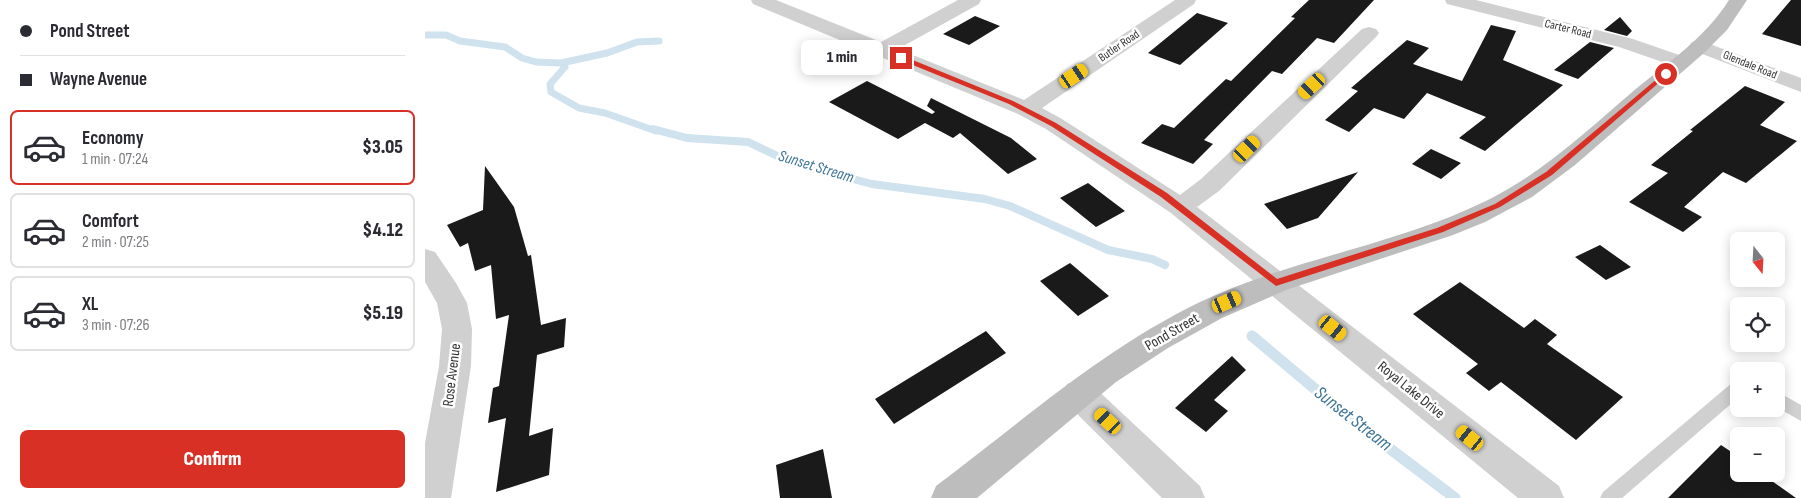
<!DOCTYPE html>
<meta charset="utf-8">
<style>
:root{--surface:#fff;--page:#f7f7f7;--text:#2b2b33;--muted:#7c7c81;--line:#e1e1e2;--accent:#d93025}
body{margin:0;font-family:"Sofia Sans Condensed",sans-serif;background:var(--page);color:var(--text);height:100vh;display:flex;flex-direction:column;font-size:19px;white-space:nowrap}
*{box-sizing:border-box;margin:0}
p{font-size:16px;color:var(--muted)}
.icon{flex:none;width:28px;height:28px;fill:none;stroke:currentColor;stroke-width:2;stroke-linecap:round;stroke-linejoin:round}
.map{position:relative;flex:1;overflow:hidden}
.side{display:flex;flex-direction:column;background:var(--surface);width:425px}
.side>*{flex:none}
.hud{display:grid;align-content:center;height:110px;padding:0 20px;background:var(--surface)}
.needle{width:32px;rotate:162deg}
.controls{position:absolute;left:1305px;top:232px;display:grid;gap:10px}
.controls a{display:grid;place-items:center;width:55px;height:55px;border-radius:8px;background:var(--surface);box-shadow:0 2px 12px #0003;font-size:25px}
.end{position:absolute;width:22px;height:22px;margin:-11px;border:6px solid #d93025;background:#fff;box-shadow:0 0 0 2px #fff}
.from{border-radius:50%}
.bubble{position:absolute;height:35px;border-radius:8px;background:var(--surface);box-shadow:0 2px 12px #0003;font-size:16px;font-weight:800;line-height:35px;text-align:center}
.car{position:absolute;width:15px;height:30px;margin:-15px -8px;border-radius:6px;box-shadow:0 0 4px 1px #0007;background:linear-gradient(#f5c518 24%,#345 0 40%,#f5c518 0 76%,#345 0 86%,#f5c518 0)}
.hud b{display:flex;align-items:center;gap:18px;height:48px;font-size:19px}
.hud b+b{border-top:1px solid var(--line)}
.hud i{width:12px;height:12px;background:var(--text)}
ul{padding:0;list-style:none}
li{display:flex;align-items:center;gap:15px;height:75px;margin:0 10px 8px;padding:0 10px;border:2px solid var(--line);border-radius:8px}
li div{flex:1}
li b{display:block;font-size:19px}
li em{font-style:normal;font-weight:800}
li.active{border-color:var(--accent)}
li>.icon{width:45px;height:45px;stroke-width:1.5}
.cta{display:flex;gap:10px;margin-top:auto;padding:10px 20px}
.cta a{flex:1;height:58px;border-radius:8px;background:var(--accent);color:#fff;font-size:20px;font-weight:800;line-height:58px;text-align:center}
main{display:flex;flex:1;min-height:0}
.map>svg:first-child{display:block}
</style>
<main>
<section class="side">
<div class="hud">
<b><i class="from"></i>Pond Street</b>
<b><i></i>Wayne Avenue</b>
</div>
<ul>
<li class="active"><svg class="icon" aria-label="car" viewBox="0 0 24 24"><path d="M5 17H2v-5l4-1 3-4h7l3 4 3 1v5h-3M9 17h6M6 11h13"/><circle cx="7" cy="17" r="2"/><circle cx="17" cy="17" r="2"/></svg><div><b>Economy</b><p>1 min · 07:24</p></div><em>$3.05</em></li>
<li><svg class="icon" aria-label="car" viewBox="0 0 24 24"><path d="M5 17H2v-5l4-1 3-4h7l3 4 3 1v5h-3M9 17h6M6 11h13"/><circle cx="7" cy="17" r="2"/><circle cx="17" cy="17" r="2"/></svg><div><b>Comfort</b><p>2 min · 07:25</p></div><em>$4.12</em></li>
<li><svg class="icon" aria-label="car" viewBox="0 0 24 24"><path d="M5 17H2v-5l4-1 3-4h7l3 4 3 1v5h-3M9 17h6M6 11h13"/><circle cx="7" cy="17" r="2"/><circle cx="17" cy="17" r="2"/></svg><div><b>XL</b><p>3 min · 07:26</p></div><em>$5.19</em></li>
</ul>
<div class="cta"><a>Confirm</a></div>
</section>
<div class="map">
<svg width="1376" height="498" viewBox="0 0 1376 498">
<rect width="100%" height="100%" fill="#fff"/>
<g fill="none" stroke-linecap="round" stroke-linejoin="round">
<path stroke="#cfe2ee" stroke-width="7" d="M0 35H21L35 41 80 47 97 58 111 62 136 63 140 67 125 84 126 92 154 108 180 113 231 131
M136 63 182 53 212 42 234 41"/>
<path stroke="#cfe2ee" stroke-width="8" d="M228 129 262 138 323 142 367 163 447 184 560 199 585 206 683 250 727 259 740 265"/>
<path stroke="#cfe2ee" stroke-width="11" d="M827 336 927 420 1030 498"/>
</g>
<path fill="#1a1a1a" d="M884 0H949L909 43 892 38 857 74 847 71 779 140 788 144 768 164 716 143 737 124 749 128 801 79 806 81 870 18 866 17Z
M1366 0H1376V46L1337 34Z
M772 13 803 23 755 65 723 53Z
M550 16 575 26 544 45 518 34Z
M1195 17 1207 31 1202 36 1179 30Z
M1066 25 1091 31 1078 60 1138 85 1060 151 1034 138 1061 117 1002 93 979 119 949 108 924 132 900 120 933 91 926 88 982 40 1004 48 988 64 1037 81Z
M1165 42 1189 48 1153 79 1129 70Z
M442 81 507 114 510 112 502 106 506 98 586 138 612 159 583 174 535 133 528 138 500 123 473 139 404 102Z
M1320 86 1360 102 1335 125 1372 141 1321 183 1298 172 1259 207 1277 217 1258 232 1204 202 1243 173 1226 165 1268 131 1265 130Z
M1006 149 1036 163 1016 179 987 164Z
M60 166 89 207 103 256 106 255 116 325 141 318 139 347 112 355 104 436 128 428 124 475 71 492 81 418 63 423 68 388 74 386 84 315 71 319 66 265 50 271 43 243 35 247 22 225 58 210Z
M933 172 893 218 862 229 839 204Z
M663 183 700 211 671 227 635 198Z
M1175 245 1206 267 1181 280 1150 257Z
M645 263 684 296 653 316 615 281Z
M1035 282 1099 328 1110 319 1132 335 1122 344 1198 397 1151 440 1076 382 1064 391 1041 373 1053 364 988 314Z
M561 331 581 353 469 424 450 399Z
M807 356 821 370 789 400 803 411 781 432 750 408Z
M1296 445 1314 457V474H1337L1371 498H1243Z
M398 449 407 498H355L351 465Z"/>
<g fill="none" stroke-linecap="round" stroke-linejoin="round">
<path fill="#d0d0d0" fill-rule="evenodd" d="M1314 380V397L1197 498H1175L1178 492 1308 382Z
M1351 391 1376 405V421L1351 407Z"/>
<path fill="#d0d0d0" fill-rule="evenodd" d="M326 0H351L456 42 533 0H556L554 4 473 49 599 100 750 0H771L769 4 617 108 637 119 755 195 776 179 937 29 944 27 951 29 954 33 951 37 794 191 772 207 1134 486 1139 498H1093L746 213 621 129 593 114 328 4Z
M1020 0H1051L1208 39 1263 58 1266 62 1263 66 1256 68 1249 66 1194 47 1022 4Z
M1274 40 1376 78V92L1267 50 1264 46 1267 42Z
M0 249 10 252 31 283 42 303 47 329 46 366 26 498H0V443L14 366 17 329 12 303 0 282Z
M654 380 666 384 775 486 780 498H737L642 404 638 394 642 384Z"/>
<path fill="#bdbdbd" fill-rule="evenodd" d="M1304 0H1322L1302 30 1279 53 1150 165 1107 197 1060 222 1028 235 861 290 797 318 743 348 691 382 552 498H506L511 486C598 421 676 350 775 302 868 258 973 245 1065 199 1120 171 1165 128 1212 88 1245 61 1281 37 1304 0Z"/>
</g>
<path fill="#d93025" d="M473 56H478L588 101 631 123 742 193 852 279 1012 228 1070 204 1121 172 1239 73 1244 74 1127 175 1075 207 1018 232 851 286 736 197 626 126 584 104 473 59Z"/>
<g text-anchor="middle" dominant-baseline="central" stroke-width="5" stroke-linejoin="round" paint-order="stroke">
<g font-size="12" fill="#333" stroke="#fff">
<text transform="translate(1143 29) rotate(14)">Carter Road</text>
<text transform="translate(694 46) rotate(-34)">Butler Road</text>
<text transform="translate(1325 65) rotate(22)">Glendale Road</text>
</g>
<g font-size="15" fill="#333" stroke="#fff">
<text transform="translate(747 332) rotate(-30)">Pond Street</text>
<text transform="translate(27 375) rotate(-83)">Rose Avenue</text>
<text transform="translate(986 390) rotate(39)">Royal Lake Drive</text>
</g>
<g font-size="16" font-style="italic" fill="#3f7597" stroke="#fff">
<text transform="translate(391 167) rotate(17)">Sunset Stream</text>
</g>
<g font-size="19" font-style="italic" fill="#3f7597" stroke="#fff">
<text transform="translate(928 419) rotate(38)">Sunset Stream</text>
</g>
</g>
</svg>
<div class="controls">
<a><svg class="needle" viewBox="-14 -14 28 28"><path d="M0-13l5 13h-10z" fill="#e53935"/><path d="M0 13l5-13h-10z" fill="#7c7c81"/></svg></a>
<a><svg class="icon" aria-label="locate" viewBox="0 0 24 24"><circle cx="12" cy="12" r="6"/><path d="M12 2v4M12 18v4M2 12h4M18 12h4"/></svg></a>
<a>+</a>
<a>−</a>
</div>
<i class="end from" style="left:1241px;top:74px"></i>
<i class="end" style="left:476px;top:58px"></i>
<div class="bubble" style="left:376px;top:40px;width:82px">1 min</div>
<i class="car" style="left:649px;top:76px;rotate:56deg"></i>
<i class="car" style="left:887px;top:86px;rotate:227deg"></i>
<i class="car" style="left:822px;top:149px;rotate:45deg"></i>
<i class="car" style="left:802px;top:302px;rotate:67deg"></i>
<i class="car" style="left:908px;top:328px;rotate:129deg"></i>
<i class="car" style="left:683px;top:421px;rotate:313deg"></i>
<i class="car" style="left:1045px;top:438px;rotate:309deg"></i>
</div>
</main>
